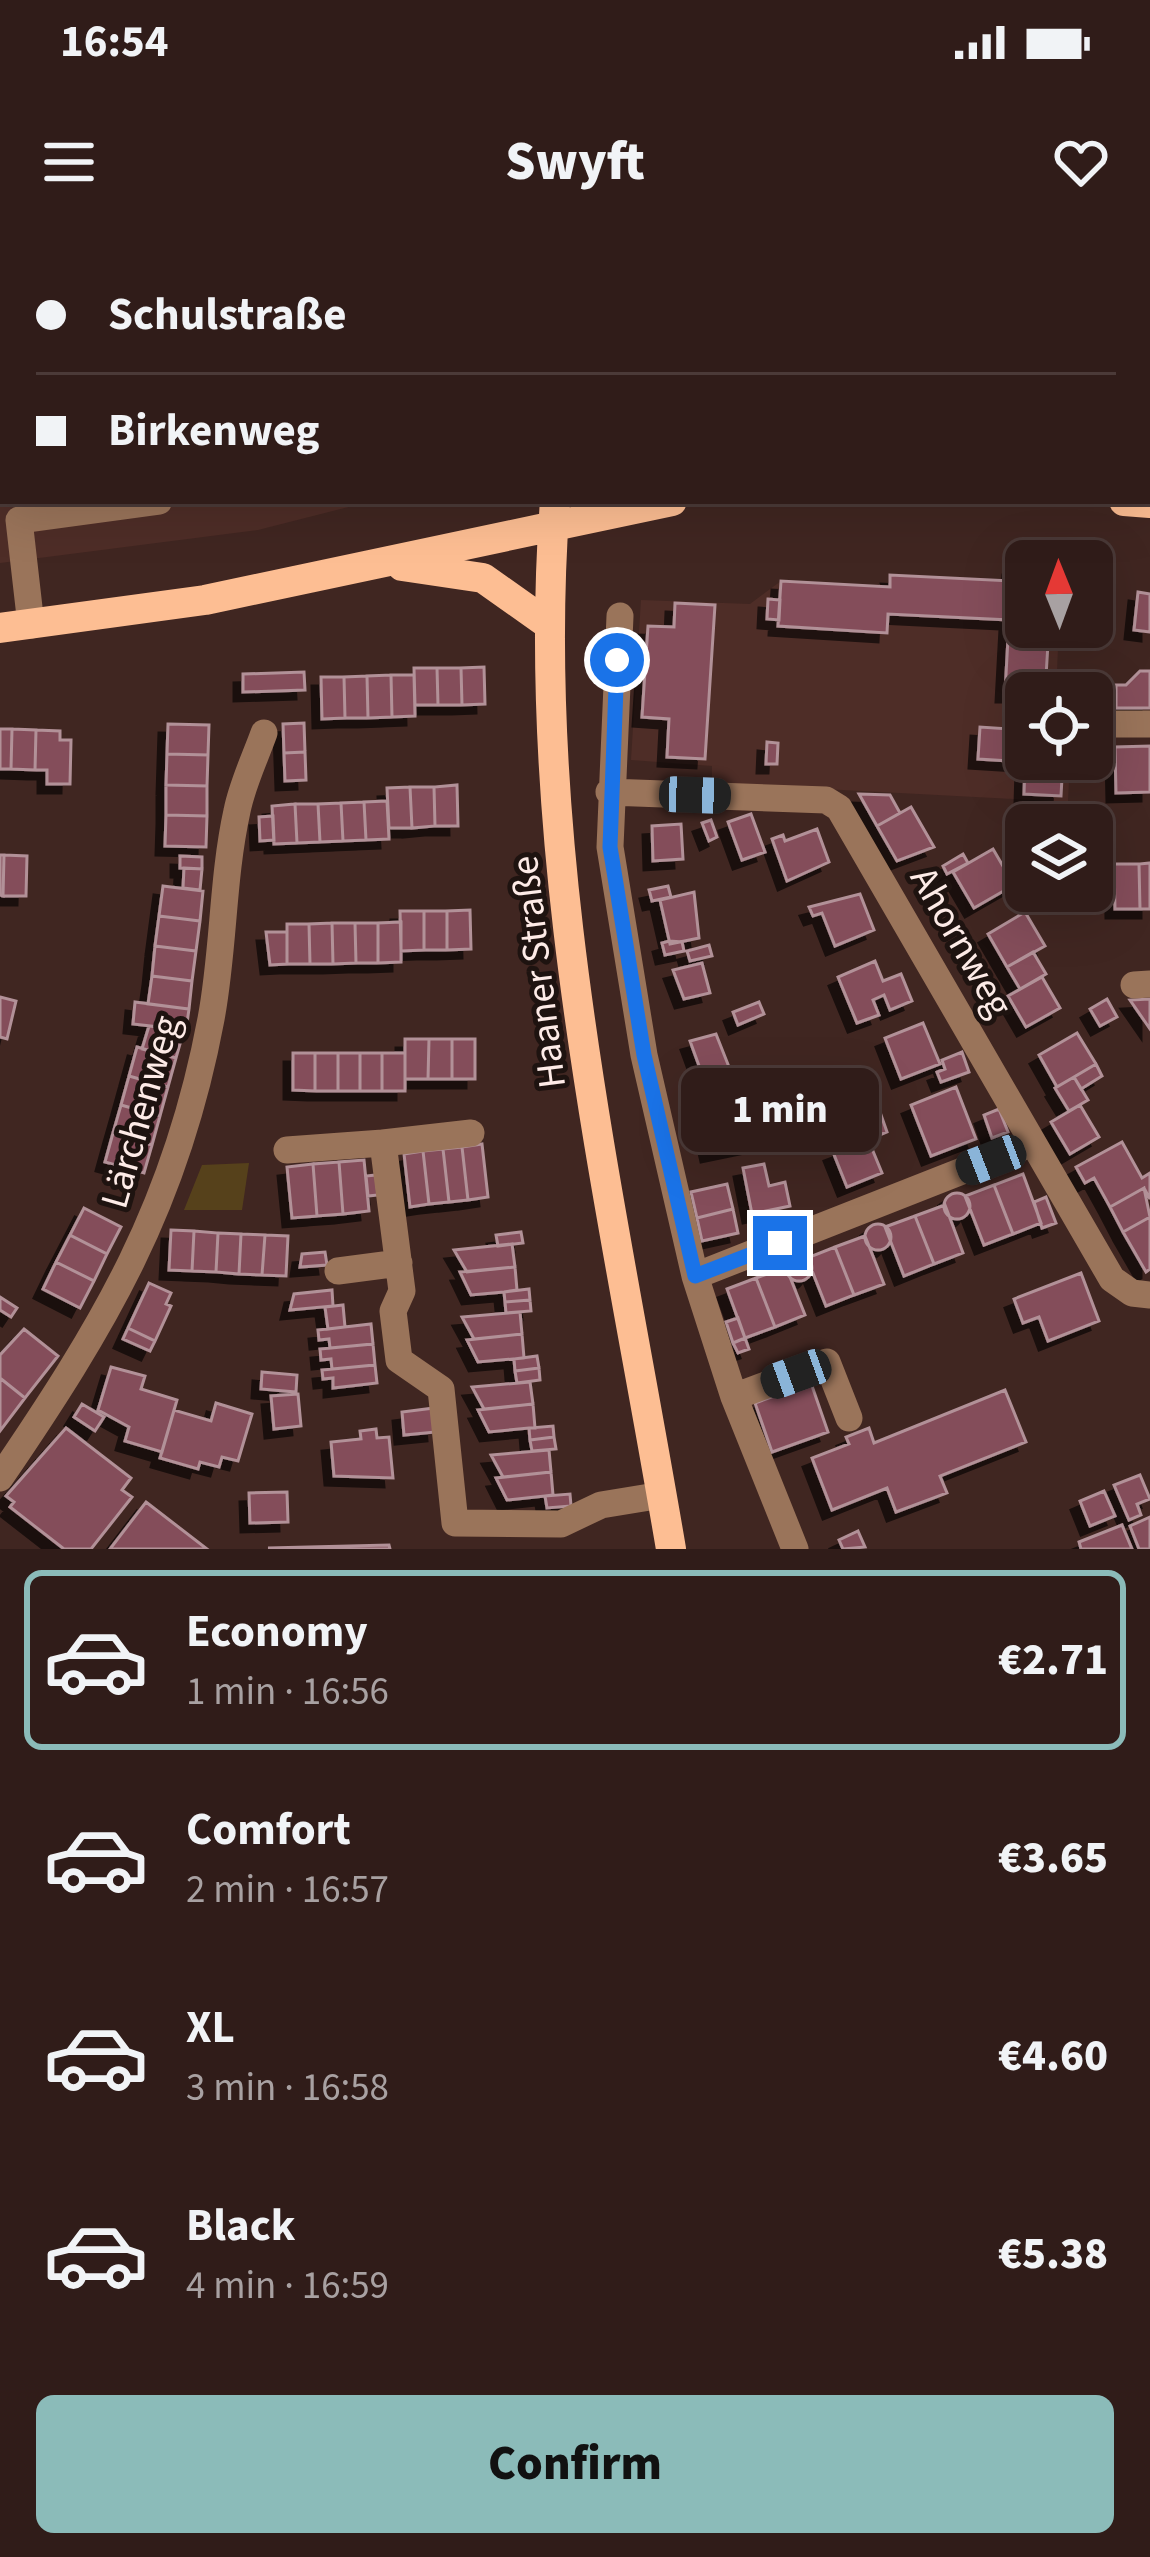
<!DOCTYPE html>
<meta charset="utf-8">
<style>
:root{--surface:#301c19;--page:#382522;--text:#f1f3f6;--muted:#a8a1a2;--line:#4b3a38;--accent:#8bbbb9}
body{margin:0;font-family:"Source Sans 3",sans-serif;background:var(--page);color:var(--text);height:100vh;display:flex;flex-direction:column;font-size:45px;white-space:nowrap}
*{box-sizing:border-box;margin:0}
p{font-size:39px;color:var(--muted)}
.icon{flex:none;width:66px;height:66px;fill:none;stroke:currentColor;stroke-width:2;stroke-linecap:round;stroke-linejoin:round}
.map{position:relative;height:1309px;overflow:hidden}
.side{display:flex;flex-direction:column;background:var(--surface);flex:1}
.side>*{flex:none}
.guide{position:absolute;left:0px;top:0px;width:1152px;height:264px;box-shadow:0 12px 48px #0002,0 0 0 3px var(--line);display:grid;align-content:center;height:264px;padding:0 36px;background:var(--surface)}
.needle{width:78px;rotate:359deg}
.tools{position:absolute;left:1005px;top:300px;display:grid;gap:24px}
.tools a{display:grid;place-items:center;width:108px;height:108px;border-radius:18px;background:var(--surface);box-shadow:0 12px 48px #0002,0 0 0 3px var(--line);font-size:60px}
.end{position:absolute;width:54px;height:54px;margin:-27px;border:15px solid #1a73e8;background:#fff;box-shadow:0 0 0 6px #fff}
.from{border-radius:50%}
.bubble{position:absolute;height:84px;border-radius:18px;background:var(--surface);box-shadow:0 12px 48px #0002,0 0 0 3px var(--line);font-size:39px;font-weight:800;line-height:84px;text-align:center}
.car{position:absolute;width:36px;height:72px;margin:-36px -18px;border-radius:15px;box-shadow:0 0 9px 3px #0007;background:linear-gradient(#222 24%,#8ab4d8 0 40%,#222 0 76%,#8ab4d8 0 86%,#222 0)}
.guide b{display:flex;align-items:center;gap:42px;height:114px;font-size:45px}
.guide b+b{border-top:3px solid var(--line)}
.guide i{width:30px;height:30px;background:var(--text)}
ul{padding:21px 0 0;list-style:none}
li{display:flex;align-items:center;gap:36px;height:180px;margin:0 24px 18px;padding:0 12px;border:6px solid transparent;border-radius:18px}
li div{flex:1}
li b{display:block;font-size:45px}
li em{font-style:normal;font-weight:800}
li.active{border-color:var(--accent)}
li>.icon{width:108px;height:108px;stroke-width:1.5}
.button{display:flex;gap:24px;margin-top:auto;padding:24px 36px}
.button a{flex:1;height:138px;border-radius:18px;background:var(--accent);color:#111;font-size:48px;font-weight:800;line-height:138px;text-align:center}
.status{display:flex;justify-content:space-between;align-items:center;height:84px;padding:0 60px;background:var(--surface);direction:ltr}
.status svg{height:33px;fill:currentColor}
header{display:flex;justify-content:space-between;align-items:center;height:156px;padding:0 36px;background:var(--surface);font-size:54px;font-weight:800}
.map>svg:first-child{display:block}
</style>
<div class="status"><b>16:54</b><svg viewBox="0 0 49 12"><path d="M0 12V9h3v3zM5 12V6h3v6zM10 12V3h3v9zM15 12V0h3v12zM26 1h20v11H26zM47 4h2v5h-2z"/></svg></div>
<header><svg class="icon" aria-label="menu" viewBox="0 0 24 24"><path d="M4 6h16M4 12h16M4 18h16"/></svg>Swyft<svg class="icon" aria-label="heart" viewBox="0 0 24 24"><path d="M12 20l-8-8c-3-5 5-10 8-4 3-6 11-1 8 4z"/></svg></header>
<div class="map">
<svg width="1150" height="1309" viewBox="0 0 1150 1309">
<defs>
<filter id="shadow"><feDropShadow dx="-9" dy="9" stdDeviation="0" flood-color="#0009"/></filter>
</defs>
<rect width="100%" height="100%" fill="#402621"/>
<path fill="#4e2d27" d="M0 19 3 261H372L258 290 0 323Z
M1012 326H1026V387H1059L1056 453H1026V519H1070L1068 562 712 543V526L631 520 641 360 750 364 781 341 889 347 890 335 1010 341Z"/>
<path fill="#56411b" d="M249 923 242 970H184L202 925Z"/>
<path fill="#844d5a" stroke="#b29198" stroke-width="3" filter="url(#shadow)" d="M999 0H1150V17L1149 3Z
M1012 326H1026V387H1049L1045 453H1005L1009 380 888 374 887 393 778 386 781 341 890 347V335L1011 341Z
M1138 352 1150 354V392L1134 390Z
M768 359 780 360 779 380 767 379Z
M675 363 715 365 705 519 667 517 669 479 642 477 648 386 674 387Z
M484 427 485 464 462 465 461 428Z
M414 428H437L438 465H415Z
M437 428H461L462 465H438Z
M1140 431H1150V468H1116V445H1126Z
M304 432 305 450 243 452V434Z
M391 435H414L415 476 392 477Z
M391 435 392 477 368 478 367 436Z
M367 436 368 478H345L344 437Z
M321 437H344L345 478 322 479Z
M1009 480 1026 481V519H1063L1061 556 1024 554 1025 522 978 519 980 487 1009 489Z
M304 483 305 512 284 513 283 484Z
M168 484 209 485 208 515 167 514Z
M0 489H12L11 529H0Z
M12 489 36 490 35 530 11 529Z
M36 490 60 491V500H71L70 544H47V530H35Z
M767 502 778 503 777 524H766Z
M1150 506V552L1116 553 1115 507Z
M305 512 306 540 285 541 284 513Z
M167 514 208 515 207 546 166 545Z
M166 545 207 546V576L166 575Z
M457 545 458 586H435L434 547Z
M410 547 412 588H389L387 548Z
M410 547H434L435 586 412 588Z
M859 554 890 555 900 573 877 586Z
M387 561 389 599 366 600 364 562Z
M364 562 366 600 343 601 341 563Z
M341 563 343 601 320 602 318 564Z
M295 564 297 603 274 604 272 566Z
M295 564H318L320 602 297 603Z
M911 567 934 607 897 621 877 586Z
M751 574 765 612 742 620 728 582Z
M166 575 207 576 206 607 165 606Z
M273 576 274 600 260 601 259 577Z
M711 580 717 597 709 601 702 583Z
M681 584 683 619 653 621 652 586Z
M817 589 829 622 787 641 772 599 783 595 785 601Z
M993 609 1014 645 974 668 953 632Z
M963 614 968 623 947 634 943 626Z
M0 615H4L3 656 0 655Z
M4 615 27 616 26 656H3Z
M180 616 202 617V629L180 628Z
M1150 623V669H1140L1139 624Z
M1114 624H1139L1140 669H1115Z
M184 628 202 629 200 650 183 648Z
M163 646 203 651 200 681 159 676Z
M668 646 671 657 652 661 649 650Z
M694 652 699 698 670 704 660 660Z
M860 654 874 690 835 706 822 673 813 676 809 667Z
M470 670 471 709 447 710V671Z
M400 671H424V710L401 711Z
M424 671H447V710H424Z
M1025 672 1045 706 1007 727 988 694Z
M159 676 200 681 196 711 155 706Z
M401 682V722L378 723V683Z
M332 683H355L356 723 333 724Z
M332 683 333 724H310L309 684Z
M355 683H378V723H356Z
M287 684H309L310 724H287Z
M266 692H287V724L270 725Z
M669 701 682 702 684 711 665 715 662 703Z
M709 705 712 716 690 721 687 711Z
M155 706 196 711 192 741 152 736Z
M1033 712 1046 734 1020 749 1007 727Z
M875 721 883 741 901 734 912 761 890 770 884 755 873 760 879 775 857 783 838 737Z
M702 723 710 753 684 759 673 730Z
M152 736 192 741 189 769 148 764Z
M1042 737 1060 768 1026 787 1008 756Z
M0 757 16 761 7 799 0 797Z
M1107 759 1117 777 1100 786 1090 769Z
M1150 759V789L1130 760Z
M135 762 189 769 186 790 133 784Z
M759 762 764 774 738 785 733 772Z
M923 783 940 824 901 839 885 798Z
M149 786 184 790 176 818 142 809Z
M1077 793 1096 824 1057 847 1039 815Z
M716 794 729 827 702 834 690 801Z
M405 799H429L428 839H405Z
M429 799H452V839H428Z
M452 799H475V839H452Z
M137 807 176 818 168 847 129 836Z
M962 812 969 832 941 842 937 832 945 829 942 820Z
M293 813H315V851L293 850Z
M315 813H338V851H315Z
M338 813H360V851H338Z
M360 813H382V851H360Z
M382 813H405V851H382Z
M1096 824 1102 836 1081 849 1074 837Z
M129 836 168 847 160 876 121 865Z
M1074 837 1088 860 1069 871 1055 848Z
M956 847 976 899 931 916 911 865Z
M740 864 744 884 754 882 758 903 710 913 701 873Z
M121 865 160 876 152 905 113 893Z
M1080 865 1099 897 1070 914 1051 882Z
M999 869 1008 892 992 898 984 875Z
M880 872 887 892 875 897 867 877Z
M113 893 152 905 144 933 105 922Z
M868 899 882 933 847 947 833 912Z
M1122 902 1142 938 1150 933V959L1144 948 1110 967 1094 938 1085 943 1076 927Z
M482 904 488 957 468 960 462 907Z
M462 907 468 960 449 962 443 909Z
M443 909 449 962 429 964 423 911Z
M423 911 429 964 410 967 404 914Z
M364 920 369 971 343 974 339 922Z
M339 922 343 974 317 976 313 924Z
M313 924 317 976 292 978 287 927Z
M764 924 769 946 785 942 790 966 752 974 743 928Z
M1023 934 1041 983 1013 994 994 945Z
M376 935 378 955 368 956 366 936Z
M727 944 733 969 697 978 691 952Z
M994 945 1013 994 984 1005 965 956Z
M1144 948 1150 977 1123 992 1110 967Z
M944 966a13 13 0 1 1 26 0a13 13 0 1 1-26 0Z
M1046 957 1056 983 1042 988 1034 962Z
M945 965 963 1013 934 1024 915 976Z
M84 968 121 987 107 1014 70 995Z
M733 969 738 993 702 1001 697 978Z
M915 976 934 1024 904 1036 885 987Z
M1150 977V1029L1146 1032 1123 992Z
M865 997a13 13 0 1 1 26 0a13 13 0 1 1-26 0Z
M171 990 194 991 192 1031 169 1030Z
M194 991 218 993 216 1032 192 1031Z
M521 992 523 1003 498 1006 496 995Z
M218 993 241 994 239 1034 216 1032Z
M241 994 265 995 262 1035 239 1034Z
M70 995 107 1014 94 1041 56 1022Z
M265 995 288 996 286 1036 262 1035Z
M865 996 884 1044 854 1055 835 1007Z
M512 1004 515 1027 467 1032 454 1010Z
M835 1007 854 1055 826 1066 807 1018Z
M325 1012 327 1025 300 1027 302 1014Z
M786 1028a13 13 0 1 1 26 0a13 13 0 1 1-26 0Z
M56 1022 94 1041 80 1068 43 1049Z
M515 1027 517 1050 504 1052 471 1055 460 1032Z
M786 1027 805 1075 775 1087 756 1038Z
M1081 1033 1099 1081 1048 1101 1039 1077 1023 1083 1014 1059Z
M756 1038 775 1087 745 1098 727 1049Z
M149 1043 171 1053 166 1064 171 1066 155 1101 128 1088Z
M529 1049 530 1060 505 1062 504 1052Z
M332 1050 333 1066 290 1070 294 1054Z
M0 1057 17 1068 11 1077 0 1070Z
M530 1060 531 1071 506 1073 505 1062Z
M343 1065 345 1087 328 1089 325 1067Z
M520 1072 522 1094 474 1099 462 1077Z
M738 1078 745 1098 733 1103 726 1082Z
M371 1084 373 1104 330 1108 329 1099 319 1100 318 1090Z
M128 1088 155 1101 150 1111 123 1099Z
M24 1089 58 1116 25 1158 0 1138V1115Z
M522 1094 524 1118 478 1122 467 1100Z
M745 1098 749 1109 738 1113 733 1103Z
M373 1104 375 1125 332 1129 331 1119 321 1120 320 1109Z
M537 1116 539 1128 515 1131 514 1119Z
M375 1125 377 1143 333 1148V1138L323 1139 322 1130Z
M111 1127 145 1136 141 1149 177 1160 162 1212 125 1201 129 1187 98 1170Z
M539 1128 540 1140 517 1143 515 1131Z
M262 1132 297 1135 296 1152 261 1149Z
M0 1138 25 1158 0 1191Z
M530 1142 533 1164 484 1169 472 1147Z
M811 1143 828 1192 772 1212 755 1163Z
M1005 1150 1026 1202 940 1236 947 1253 896 1272 887 1248 832 1270 812 1218 849 1204 846 1197 869 1188 874 1203Z
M298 1154 301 1186 274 1189 271 1156Z
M216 1163 252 1174 238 1221 222 1217 219 1227 200 1222 198 1229 160 1218 174 1170 211 1181Z
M82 1164 104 1177 95 1191 74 1177Z
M533 1164 535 1188H529L489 1192 478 1170Z
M434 1168 436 1192 404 1195 402 1172Z
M553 1186 554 1197 530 1200 529 1188Z
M66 1188 131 1238 122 1250 132 1257 91 1309H64L10 1267 14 1262 6 1256Z
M376 1189 377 1198 389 1197 393 1238 334 1236 331 1202 361 1199 360 1191Z
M554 1197 556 1209 532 1211 530 1200Z
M549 1210 551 1232 503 1237 491 1215Z
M551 1232 553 1255 545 1256 507 1260 496 1238Z
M1140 1235 1150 1259 1137 1264 1141 1275 1129 1280 1114 1245Z
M1104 1251 1115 1276 1090 1286 1080 1261Z
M287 1252 288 1282 250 1283 249 1253Z
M570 1254 571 1266 547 1268 545 1256Z
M146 1262 207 1309H110Z
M1150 1277V1309H1139L1130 1286Z
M1122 1285 1132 1309H1081L1079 1302Z
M858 1291 865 1307 843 1309 839 1300Z
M389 1305 390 1309 268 1308Z"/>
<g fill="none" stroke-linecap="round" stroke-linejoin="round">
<path stroke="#9a745a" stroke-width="27" d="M0 179 3 204
M620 376 610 607 644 815 695 1036 734 1157 795 1309
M31 385 19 280 159 261
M1095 484H1150
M609 552 826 560 839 568 1112 1039 1132 1053 1150 1055
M1134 745 1150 744
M471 893 383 903 402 1051 393 1071 399 1120 441 1149 455 1283 561 1284 601 1265 662 1255
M287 910 383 903
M338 1031 399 1023
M695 1036 1033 903
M734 1157 827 1122 849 1178
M0 1238C105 1084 176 966 211 779 224 710 222 639 237 571 242 545 255 518 264 493"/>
<path stroke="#fdbe93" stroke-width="30" d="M573 3V0
M555 261C528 612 613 965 671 1309
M1124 261 1150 263
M402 326 483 338 548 384
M0 388 205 360 672 261"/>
<defs>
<path id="rail" d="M281 0 415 3
M0 1 26 3
M655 3 753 0
M1149 23H1150"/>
</defs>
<use href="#rail" stroke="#dfcbc7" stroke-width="12"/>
<use href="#rail" stroke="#1e1310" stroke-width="8" stroke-dasharray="22" stroke-linecap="butt"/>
</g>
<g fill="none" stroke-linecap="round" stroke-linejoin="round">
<path stroke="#1a73e8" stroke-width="15" d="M617 420 610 607 644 815 695 1036 780 1003"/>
</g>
<g text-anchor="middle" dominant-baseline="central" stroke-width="10" stroke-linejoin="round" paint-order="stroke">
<g font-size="39" fill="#fdebe7" stroke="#1e1310">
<text transform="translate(961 702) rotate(60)">Ahornweg</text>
<text transform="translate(539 732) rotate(-97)">Haaner Straße</text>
<text transform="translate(141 872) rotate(-74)">Lärchenweg</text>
</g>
</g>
</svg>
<div class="tools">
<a><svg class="needle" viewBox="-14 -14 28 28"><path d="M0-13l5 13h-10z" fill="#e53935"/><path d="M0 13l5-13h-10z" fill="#a8a1a2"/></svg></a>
<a><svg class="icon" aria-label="locate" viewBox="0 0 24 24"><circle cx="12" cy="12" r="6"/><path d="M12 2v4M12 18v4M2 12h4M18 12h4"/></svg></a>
<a><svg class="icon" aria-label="layers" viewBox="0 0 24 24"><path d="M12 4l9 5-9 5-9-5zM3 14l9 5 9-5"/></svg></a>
</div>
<i class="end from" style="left:617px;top:420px"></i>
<i class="end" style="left:780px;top:1003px"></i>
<div class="bubble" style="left:681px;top:828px;width:198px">1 min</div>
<i class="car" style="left:695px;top:555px;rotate:92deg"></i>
<i class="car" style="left:991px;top:920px;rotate:249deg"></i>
<i class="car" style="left:796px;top:1134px;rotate:250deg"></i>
<div class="guide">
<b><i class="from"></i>Schulstraße</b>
<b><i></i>Birkenweg</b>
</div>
</div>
<section class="side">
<ul>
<li class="active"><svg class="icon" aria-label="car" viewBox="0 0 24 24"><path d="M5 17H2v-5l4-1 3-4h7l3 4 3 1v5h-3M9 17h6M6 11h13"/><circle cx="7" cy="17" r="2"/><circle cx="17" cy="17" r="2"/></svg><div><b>Economy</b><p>1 min · 16:56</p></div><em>€2.71</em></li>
<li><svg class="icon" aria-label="car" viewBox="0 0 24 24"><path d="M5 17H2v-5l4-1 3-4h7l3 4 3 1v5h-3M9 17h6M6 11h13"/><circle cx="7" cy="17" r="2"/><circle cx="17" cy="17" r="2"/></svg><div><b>Comfort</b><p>2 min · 16:57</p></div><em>€3.65</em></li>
<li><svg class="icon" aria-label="car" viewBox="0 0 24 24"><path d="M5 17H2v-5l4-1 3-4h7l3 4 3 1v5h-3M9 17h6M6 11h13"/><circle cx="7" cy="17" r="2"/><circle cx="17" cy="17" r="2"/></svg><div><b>XL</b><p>3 min · 16:58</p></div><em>€4.60</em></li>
<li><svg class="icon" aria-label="car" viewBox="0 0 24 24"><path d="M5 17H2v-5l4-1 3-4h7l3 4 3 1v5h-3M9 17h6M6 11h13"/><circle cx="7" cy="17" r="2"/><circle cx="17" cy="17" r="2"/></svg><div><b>Black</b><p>4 min · 16:59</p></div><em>€5.38</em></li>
</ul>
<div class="button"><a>Confirm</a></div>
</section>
